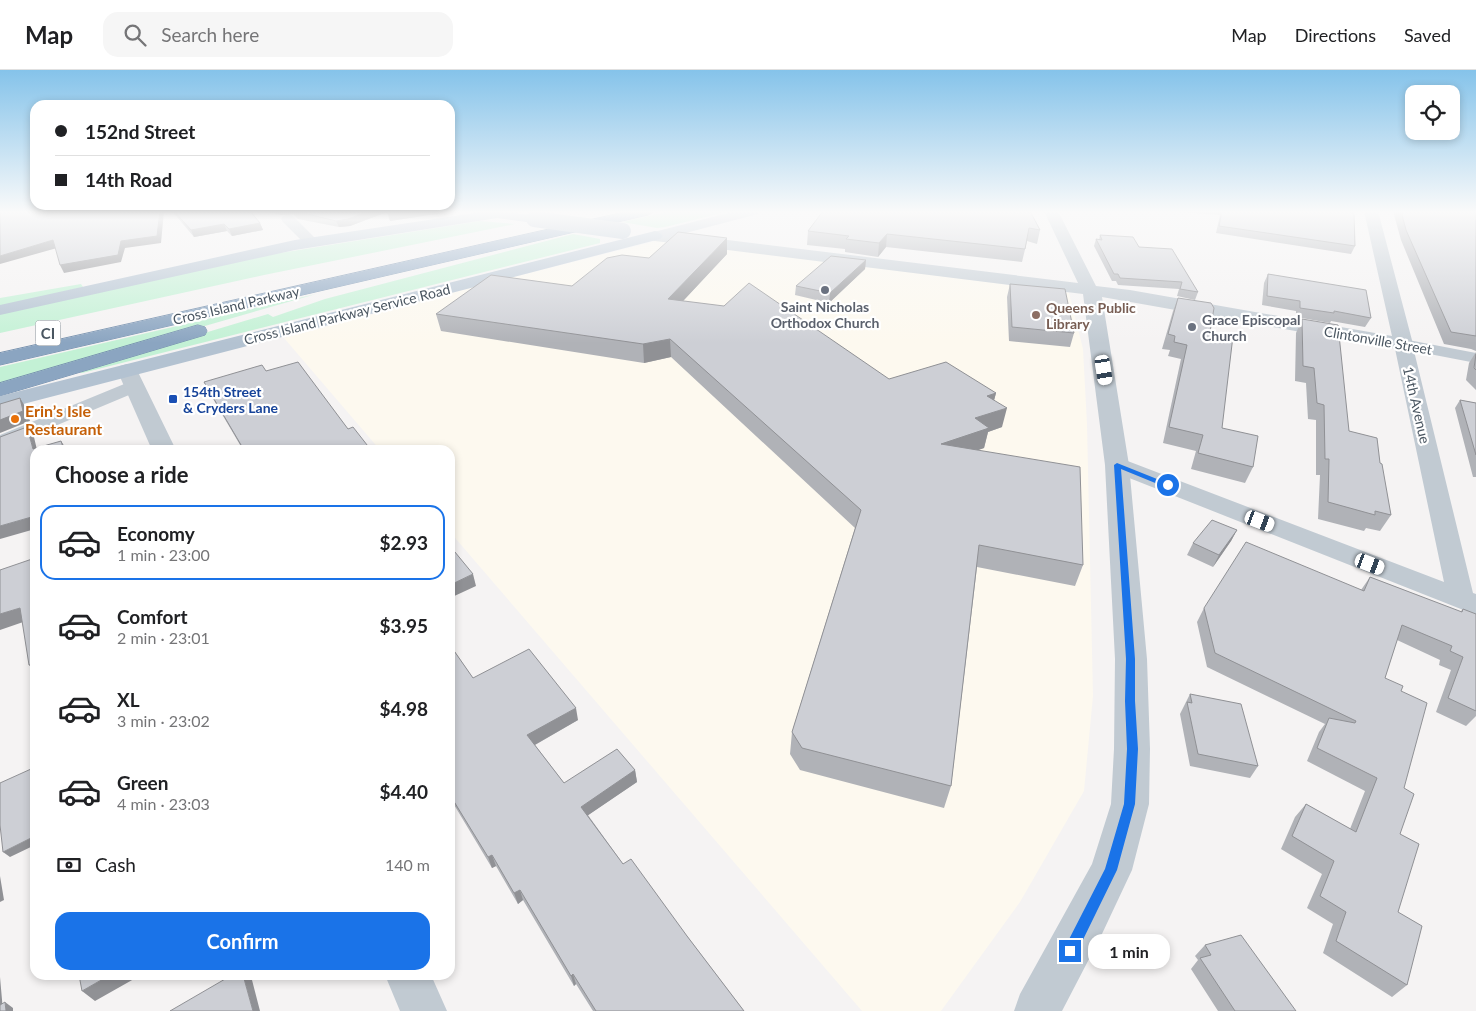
<!DOCTYPE html>
<meta charset="utf-8">
<style>
:root{--surface:#fff;--page:#f6f6f6;--text:#202124;--muted:#757577;--line:#e0e0e0;--accent:#1a73e8}
body{margin:0;font-family:Lato,sans-serif;background:var(--page);color:var(--text);height:100vh;display:flex;flex-direction:column;font-size:19px;white-space:nowrap}
*{box-sizing:border-box;margin:0}
p{font-size:16px;color:var(--muted)}
.icon{flex:none;width:28px;height:28px;fill:none;stroke:currentColor;stroke-width:2;stroke-linecap:round;stroke-linejoin:round}
.map{position:relative;flex:1;overflow:hidden}
.side{position:absolute;left:30px;top:375px;width:425px;height:535px;display:flex;flex-direction:column;background:var(--surface);border-radius:15px;box-shadow:0 2px 8px #0003}
.side>*{flex:none}
.top-card{position:absolute;left:30px;top:30px;width:425px;height:110px;border-radius:15px;box-shadow:0 2px 8px #0003;display:grid;align-content:center;height:110px;padding:0 25px;background:var(--surface)}
.controls{position:absolute;left:1405px;top:15px;display:grid;gap:10px}
.controls a{display:grid;place-items:center;width:55px;height:55px;border-radius:10px;background:var(--surface);box-shadow:0 2px 8px #0003;font-size:25px}
.end{position:absolute;width:22px;height:22px;margin:-11px;border:6px solid #1a73e8;background:#fff;box-shadow:0 0 0 2px #fff}
.from{border-radius:50%}
.bubble{position:absolute;height:35px;border-radius:15px;background:var(--surface);box-shadow:0 2px 8px #0003;font-size:16px;font-weight:700;line-height:35px;text-align:center}
.car{position:absolute;width:15px;height:30px;margin:-15px -8px;border-radius:6px;box-shadow:0 0 4px 1px #0007;background:linear-gradient(#fff 24%,#345 0 40%,#fff 0 76%,#345 0 86%,#fff 0)}
.top-card b{display:flex;align-items:center;gap:18px;height:48px;font-size:19px}
.top-card b+b{border-top:1px solid var(--line)}
.top-card i{width:12px;height:12px;background:var(--text)}
ul{padding:0;list-style:none}
li{display:flex;align-items:center;gap:15px;height:75px;margin:0 10px 8px;padding:0 15px;border:2px solid transparent;border-radius:15px}
li div{flex:1}
li b{display:block;font-size:19px}
li em{font-style:normal;font-weight:700}
li.selected{border-color:var(--accent)}
li>.icon{width:45px;height:45px;stroke-width:1.5}
h2{padding:0 25px;font-size:22px;line-height:60px}
.pay{display:flex;align-items:center;gap:12px;height:55px;padding:0 25px;font-size:19px}
.pay p{margin-inline-start:auto}
.button{display:flex;gap:10px;margin-top:auto;padding:10px 25px}
.button a{flex:1;height:58px;border-radius:15px;background:var(--accent);color:#fff;font-size:20px;font-weight:700;line-height:58px;text-align:center}
header{display:flex;align-items:center;gap:30px;box-sizing:border-box;height:70px;padding:0 25px;background:var(--surface);border-bottom:1px solid var(--line)}
header strong{font-size:24px}
nav{display:flex;gap:28px;margin-inline-start:auto;font-size:18px}
.search{width:350px;height:45px;background:var(--page);display:flex;align-items:center;gap:12px;box-sizing:border-box;padding:0 18px;border-radius:15px;color:var(--muted);font-size:19px}
.map>svg:first-child{display:block}
</style>
<header>
<strong>Map</strong>
<div class="search"><svg class="icon" aria-label="search" viewBox="0 0 24 24"><circle cx="10" cy="10" r="6"/><path d="M15 15l6 6"/></svg>Search here</div>
<nav><a>Map</a><a>Directions</a><a>Saved</a></nav>
</header>
<div class="map">
<svg width="1476" height="941" viewBox="0 0 1476 941">
<rect width="100%" height="100%" fill="#f5f3f3"/>
<path fill="#fdf9ef" d="M664 169 1069 223 1083 279 1087 354 1093 626 1084 721 1020 832 941 941H862L450 462V380H380L284 268 478 216Z"/>
<path fill="#c3f1d5" d="M671 141H730L665 157 657 158 622 152Z
M480 151 515 154 264 205 0 263V244L255 187Z
M573 164 600 169V173L82 303 78 301 268 244 273 247 325 229Z
M81 214 83 217 0 237V228Z
M316 224 0 315V297Z"/>
<g fill="none" stroke-linecap="round" stroke-linejoin="round">
<defs>
<path id="motorway" d="M629 141H655L648 145 0 295V283Z
M198 255 205 257 207 261 205 265 0 326V313Z"/>
</defs>
<use href="#motorway" stroke="#7690ad" stroke-width="1"/>
<path fill="#c1cad2" fill-rule="evenodd" d="M288 145 293 146 316 169 318 172 316 175H306L283 152 281 149 283 146Z
M1403 269 1476 283V293L1414 281 1473 523 1476 524V545L1109 400 1106 395 1109 390 1117 388 1125 390 1444 512 1394 274 1397 270Z
M134 310 141 312 144 316 141 320 0 379V365Z"/>
<path fill="#c1cad2" fill-rule="evenodd" d="M471 141H502L504 144 502 147 497 148 473 144Z
M1044 141H1058L1096 216 1130 220 1392 266 1364 141H1378L1413 274 1410 278 1403 280 1102 227 1129 395 1147 589 1150 679 1149 734 1132 800 1101 866 1062 941H1014L1020 924 1092 794 1111 734 1114 679 1115 589 1105 395 1083 224 655 171 650 169 647 166 650 163 655 161 1078 213Z
M127 294 134 296 137 300 176 380H152L117 300 120 296Z
M385 905H431L447 941H400Z"/>
<path fill="#c1cbd6" fill-rule="evenodd" d="M492 141H518L516 144 497 148 492 147 490 144Z
M736 141H760L758 144 655 171 650 169 647 166 650 163Z"/>
<path fill="#b3c2d1" fill-rule="evenodd" d="M488 141 534 145 539 146 541 149 539 152 534 153 497 148 295 180 0 245V235L295 170Z
M655 161 660 163 663 166 660 169 0 340V326Z"/>
<use href="#motorway" fill="#8ba5c1" fill-rule="evenodd"/>
<path stroke="#b3c2d1" stroke-width="16" d="M534 149 623 161"/>
</g>
<path fill="#b0b2b7" d="M172 141H250L260 153 263 160 232 166 227 161 194 167Z
M264 141H441L442 143 390 151 387 142 350 156 339 157 298 149 293 144 281 145Z
M1030 141 1040 160 1037 174 1027 171 1022 192 886 177 878 187 845 182V179L807 175 808 161Z
M1177 141H1352L1355 176 1351 184 1216 163 1220 145 1178 142Z
M1393 141H1476V281L1471 279 1444 274 1401 170Z
M1100 165 1139 177 1198 222 1195 230 1177 226 1179 219 1118 215 1116 211H1112L1094 176 1096 169 1099 170Z
M727 184 683 231 889 309 996 323 994 330 1002 357 988 362 984 378 977 380 1083 495 1075 516 977 497 951 716 944 738 800 700 790 684 792 662 855 458 671 287 644 293 441 261 436 244 572 216 649 188Z
M866 190 865 199 829 233 795 225 796 216Z
M1268 204 1371 248 1365 257 1331 251 1330 253 1296 247V241L1262 235 1264 213Z
M1010 214 1074 263 1070 277 1009 271 1007 227Z
M1178 228 1210 262 1222 358 1253 397 1245 413 1191 399 1196 381 1163 373 1181 289 1168 286 1170 280 1162 279 1173 241Z
M1302 249 1349 361 1380 393 1391 445 1380 461 1366 458 1364 461 1318 449 1320 405H1316V350L1308 349 1306 313 1295 311 1296 263Z
M1476 282V320L1466 310 1469 293Z
M266 301 348 359 371 380H243L209 322 204 312Z
M1460 330 1476 333V407H1473L1455 338Z
M1237 460 1231 471 1213 497 1187 485 1193 473Z
M1370 507 1460 542 1463 539 1476 642V646L1466 656 1436 642 1451 600 1439 595 1440 590 1397 570 1385 608 1401 621 1404 718 1400 764 1398 842 1407 915 1392 927 1323 883 1333 854 1307 838 1322 804 1281 779 1295 747 1306 734 1350 759 1365 721 1307 691 1319 662 1325 654 1207 597 1197 552 1204 538 1361 520Z
M450 575 473 608 578 650 535 675 564 713 635 700 637 712 588 745 623 794 687 866 744 941H593L576 914 574 916 523 830 518 834 496 796 492 798 450 728Z
M1190 624 1258 696 1250 708 1190 696 1180 644Z
M1205 875 1296 941H1218L1191 899 1198 890 1195 886Z"/>
<path fill="#909195" d="M160 141H164L161 173 125 178 121 192 64 203 60 195 121 171Z
M280 141H292L293 144 281 145Z
M369 141H386L387 142 350 156 339 157 336 151Z
M408 141H441L442 143 390 151 388 144Z
M260 153 263 160 232 166 229 159Z
M224 154 227 161 194 167 191 160Z
M887 164 886 177 878 187 879 173Z
M727 168V184L669 246 668 229Z
M53 170 57 178 0 194V186Z
M866 190 865 199 829 233 830 223Z
M670 269 671 287 644 293 643 274Z
M996 323 991 342 987 326Z
M20 328 26 338 30 351 0 363V350Z
M1007 338 1002 357 988 362 984 378 937 395 941 374 975 348Z
M27 357 34 367 37 380 33 379Z
M61 371 67 380H64Z
M35 446V459L0 469V456Z
M1237 460 1231 471 1213 497 1219 485Z
M473 504 476 516 450 528V515Z
M20 538 29 550 0 560V544Z
M450 549 453 559 450 561Z
M35 593V602L29 595Z
M576 638 578 650 531 677 527 665Z
M31 699 35 704V726Z
M635 700 637 712 584 748 581 737Z
M35 766V775L10 787 3 782Z
M492 785 496 796 492 798 488 787Z
M0 806 4 830 0 832Z
M520 820 523 830 518 834 514 823Z
M573 904 576 914 574 916 571 906Z
M110 905H141L95 931 82 921Z
M243 905H247L252 910 260 941H253Z
M0 907 3 941H0Z
M5 932 13 938V941H6Z"/>
<path fill="#cdcfd5" stroke="#909195" d="M0 141 95 142 160 141 157 166 121 171 118 185 60 195 53 170 0 186Z
M174 141H250L260 153 229 159 224 154 191 160Z
M295 141H369L348 149 336 151Z
M387 141H408L388 144Z
M823 141H1030L1040 160 1029 158 1025 179 887 164 879 173 846 169 849 166 808 161Z
M1222 141H1352V143L1354 144 1355 176 1219 156Z
M1401 141H1476V266L1451 262 1406 160Z
M678 162 727 168 668 229 724 236 749 213 889 309 946 292 996 323 987 326 1007 338 975 348 989 358 941 374 1080 397 1083 495 979 475 951 716 802 678 792 662 861 440 670 269 643 274 436 244 491 205 572 216 607 188 622 185 649 188Z
M1100 165 1133 167 1139 177 1172 179 1198 222 1180 219 1182 212 1120 208 1118 204H1114L1096 169 1102 170Z
M831 186 866 190 830 223 796 216Z
M1268 204 1366 220 1371 248 1334 241V243L1300 238V231L1267 226Z
M1010 214 1065 219 1074 263 1012 257Z
M1178 228 1211 233 1214 238 1210 262 1233 266 1222 358 1258 366 1253 397 1198 383 1203 365 1169 357 1187 275 1174 272 1175 266 1168 264Z
M1302 249 1338 255 1349 361 1377 368 1380 393 1382 394 1391 445 1375 441V445L1328 432 1329 389H1325L1324 335 1317 333 1314 298 1303 296Z
M1476 284V300L1474 298Z
M298 292 348 359 353 357 371 380H244L204 312 262 295 266 301Z
M20 328 23 341 0 350V334Z
M1460 330 1476 333V385Z
M27 357 33 379 61 371 64 380H35V446L0 456V367Z
M1212 450 1237 460 1219 485 1193 473Z
M1246 472 1364 521 1370 507 1462 542 1463 539 1476 544V641L1448 628 1463 587 1450 581 1452 576 1402 555 1385 608 1403 616 1401 621 1427 633 1404 718 1414 724 1400 764 1419 774 1398 842 1422 856 1407 915 1336 871 1346 842 1320 826 1334 791 1292 766 1306 734 1356 762 1377 708 1317 678 1329 648 1355 653 1356 651 1215 583 1204 538Z
M450 476 473 504 450 515Z
M35 488V593L29 595 20 538 0 544V500Z
M450 575 473 608 529 579 576 638 527 665 564 713 617 679 635 700 581 737 623 794 631 789 687 866 744 941H596L573 904 571 906 520 820 514 823 492 785 488 787 450 725Z
M1190 624 1241 634 1258 696 1198 684 1187 632 1192 633Z
M31 699 35 726V766L3 782 0 755V713Z
M1241 865 1296 941H1235L1200 888 1211 885 1205 875Z
M79 905H110L82 921Z
M232 905H243L253 941H170Z
M5 932 6 941H0V935Z"/>
<linearGradient id="sky" x2="0" y2="1"><stop stop-color="#85c3ea"/><stop offset="0.52" stop-color="#fafafa"/><stop offset="1" stop-color="#fafafa" stop-opacity="0"/></linearGradient>
<rect width="1476" height="273" fill="url(#sky)"/>
<path fill="#1a73e8" d="M1117 393 1172 415 1165 417 1121 399 1135 589V631L1138 679 1135 734 1117 800 1075 886 1070 888 1065 886 1063 881 1105 799 1124 734 1127 679 1125 631 1126 589 1114 395Z"/>
<g fill="#6b7280" stroke="#fff" stroke-width="2">
<circle cx="825" cy="220" r="5"/>
<circle cx="1192" cy="257" r="5"/>
</g>
<circle fill="#8d6e63" stroke="#fff" stroke-width="2" cx="1036" cy="245" r="5"/>
<rect fill="#1a4fb4" stroke="#fff" stroke-width="2" x="168" y="324" width="10" height="10" rx="2.5"/>
<circle fill="#e8710a" stroke="#fff" stroke-width="2" cx="15" cy="349" r="5"/>
<g text-anchor="middle" dominant-baseline="central" stroke-width="4.5" stroke-linejoin="round" paint-order="stroke">
<g font-size="14" fill="#4a5661" stroke="#fff">
<text transform="translate(236 235) rotate(-13)">Cross Island Parkway</text>
<text transform="translate(347 244) rotate(-14)">Cross Island Parkway Service Road</text>
<text transform="translate(1378 270) rotate(10)">Clintonville Street</text>
<text transform="translate(1417 335) rotate(77)">14th Avenue</text>
</g>
<g font-size="14" font-weight="bold" fill="#5b616d" stroke="#fff">
<text x="825" y="236">Saint Nicholas<tspan x="825" dy="16">Orthodox Church</tspan></text>
<text x="1202" y="249" text-anchor="start">Grace Episcopal<tspan x="1202" dy="16">Church</tspan></text>
</g>
<g font-size="14" font-weight="bold" fill="#785e54" stroke="#fff" text-anchor="start">
<text x="1046" y="237">Queens Public<tspan x="1046" dy="16">Library</tspan></text>
</g>
<g font-size="14" font-weight="bold" fill="#164399" stroke="#fff" text-anchor="start">
<text x="183" y="321">154th Street<tspan x="183" dy="16">&amp; Cryders Lane</tspan></text>
</g>
<rect fill="#fff" stroke="#808990" stroke-width="1" x="35.5" y="250.5" width="25" height="25" rx="4"/>
<g font-size="15" font-weight="bold" fill="#4a5661">
<text x="48" y="263">CI</text>
</g>
<g font-size="16" font-weight="bold" fill="#c56008" stroke="#fff" text-anchor="start">
<text x="25" y="340">Erin’s Isle<tspan x="25" dy="18">Restaurant</tspan></text>
</g>
</g>
</svg>
<div class="controls">
<a><svg class="icon" aria-label="locate" viewBox="0 0 24 24"><circle cx="12" cy="12" r="6"/><path d="M12 2v4M12 18v4M2 12h4M18 12h4"/></svg></a>
</div>
<i class="end from" style="left:1168px;top:415px"></i>
<i class="end" style="left:1070px;top:881px"></i>
<div class="bubble" style="left:1088px;top:864px;width:82px">1 min</div>
<i class="car" style="left:1104px;top:300px;rotate:171deg"></i>
<i class="car" style="left:1260px;top:451px;rotate:111deg"></i>
<i class="car" style="left:1370px;top:494px;rotate:111deg"></i>
<div class="top-card">
<b><i class="from"></i>152nd Street</b>
<b><i></i>14th Road</b>
</div>
<section class="side">
<h2>Choose a ride</h2>
<ul>
<li class="selected"><svg class="icon" aria-label="car" viewBox="0 0 24 24"><path d="M5 17H2v-5l4-1 3-4h7l3 4 3 1v5h-3M9 17h6M6 11h13"/><circle cx="7" cy="17" r="2"/><circle cx="17" cy="17" r="2"/></svg><div><b>Economy</b><p>1 min · 23:00</p></div><em>$2.93</em></li>
<li><svg class="icon" aria-label="car" viewBox="0 0 24 24"><path d="M5 17H2v-5l4-1 3-4h7l3 4 3 1v5h-3M9 17h6M6 11h13"/><circle cx="7" cy="17" r="2"/><circle cx="17" cy="17" r="2"/></svg><div><b>Comfort</b><p>2 min · 23:01</p></div><em>$3.95</em></li>
<li><svg class="icon" aria-label="car" viewBox="0 0 24 24"><path d="M5 17H2v-5l4-1 3-4h7l3 4 3 1v5h-3M9 17h6M6 11h13"/><circle cx="7" cy="17" r="2"/><circle cx="17" cy="17" r="2"/></svg><div><b>XL</b><p>3 min · 23:02</p></div><em>$4.98</em></li>
<li><svg class="icon" aria-label="car" viewBox="0 0 24 24"><path d="M5 17H2v-5l4-1 3-4h7l3 4 3 1v5h-3M9 17h6M6 11h13"/><circle cx="7" cy="17" r="2"/><circle cx="17" cy="17" r="2"/></svg><div><b>Green</b><p>4 min · 23:03</p></div><em>$4.40</em></li>
</ul>
<div class="pay"><svg class="icon" aria-label="cash" viewBox="0 0 24 24"><path d="M3 7h18v10H3z"/><circle cx="12" cy="12" r="2"/></svg>Cash<p>140 m</p></div>
<div class="button"><a>Confirm</a></div>
</section>
</div>
